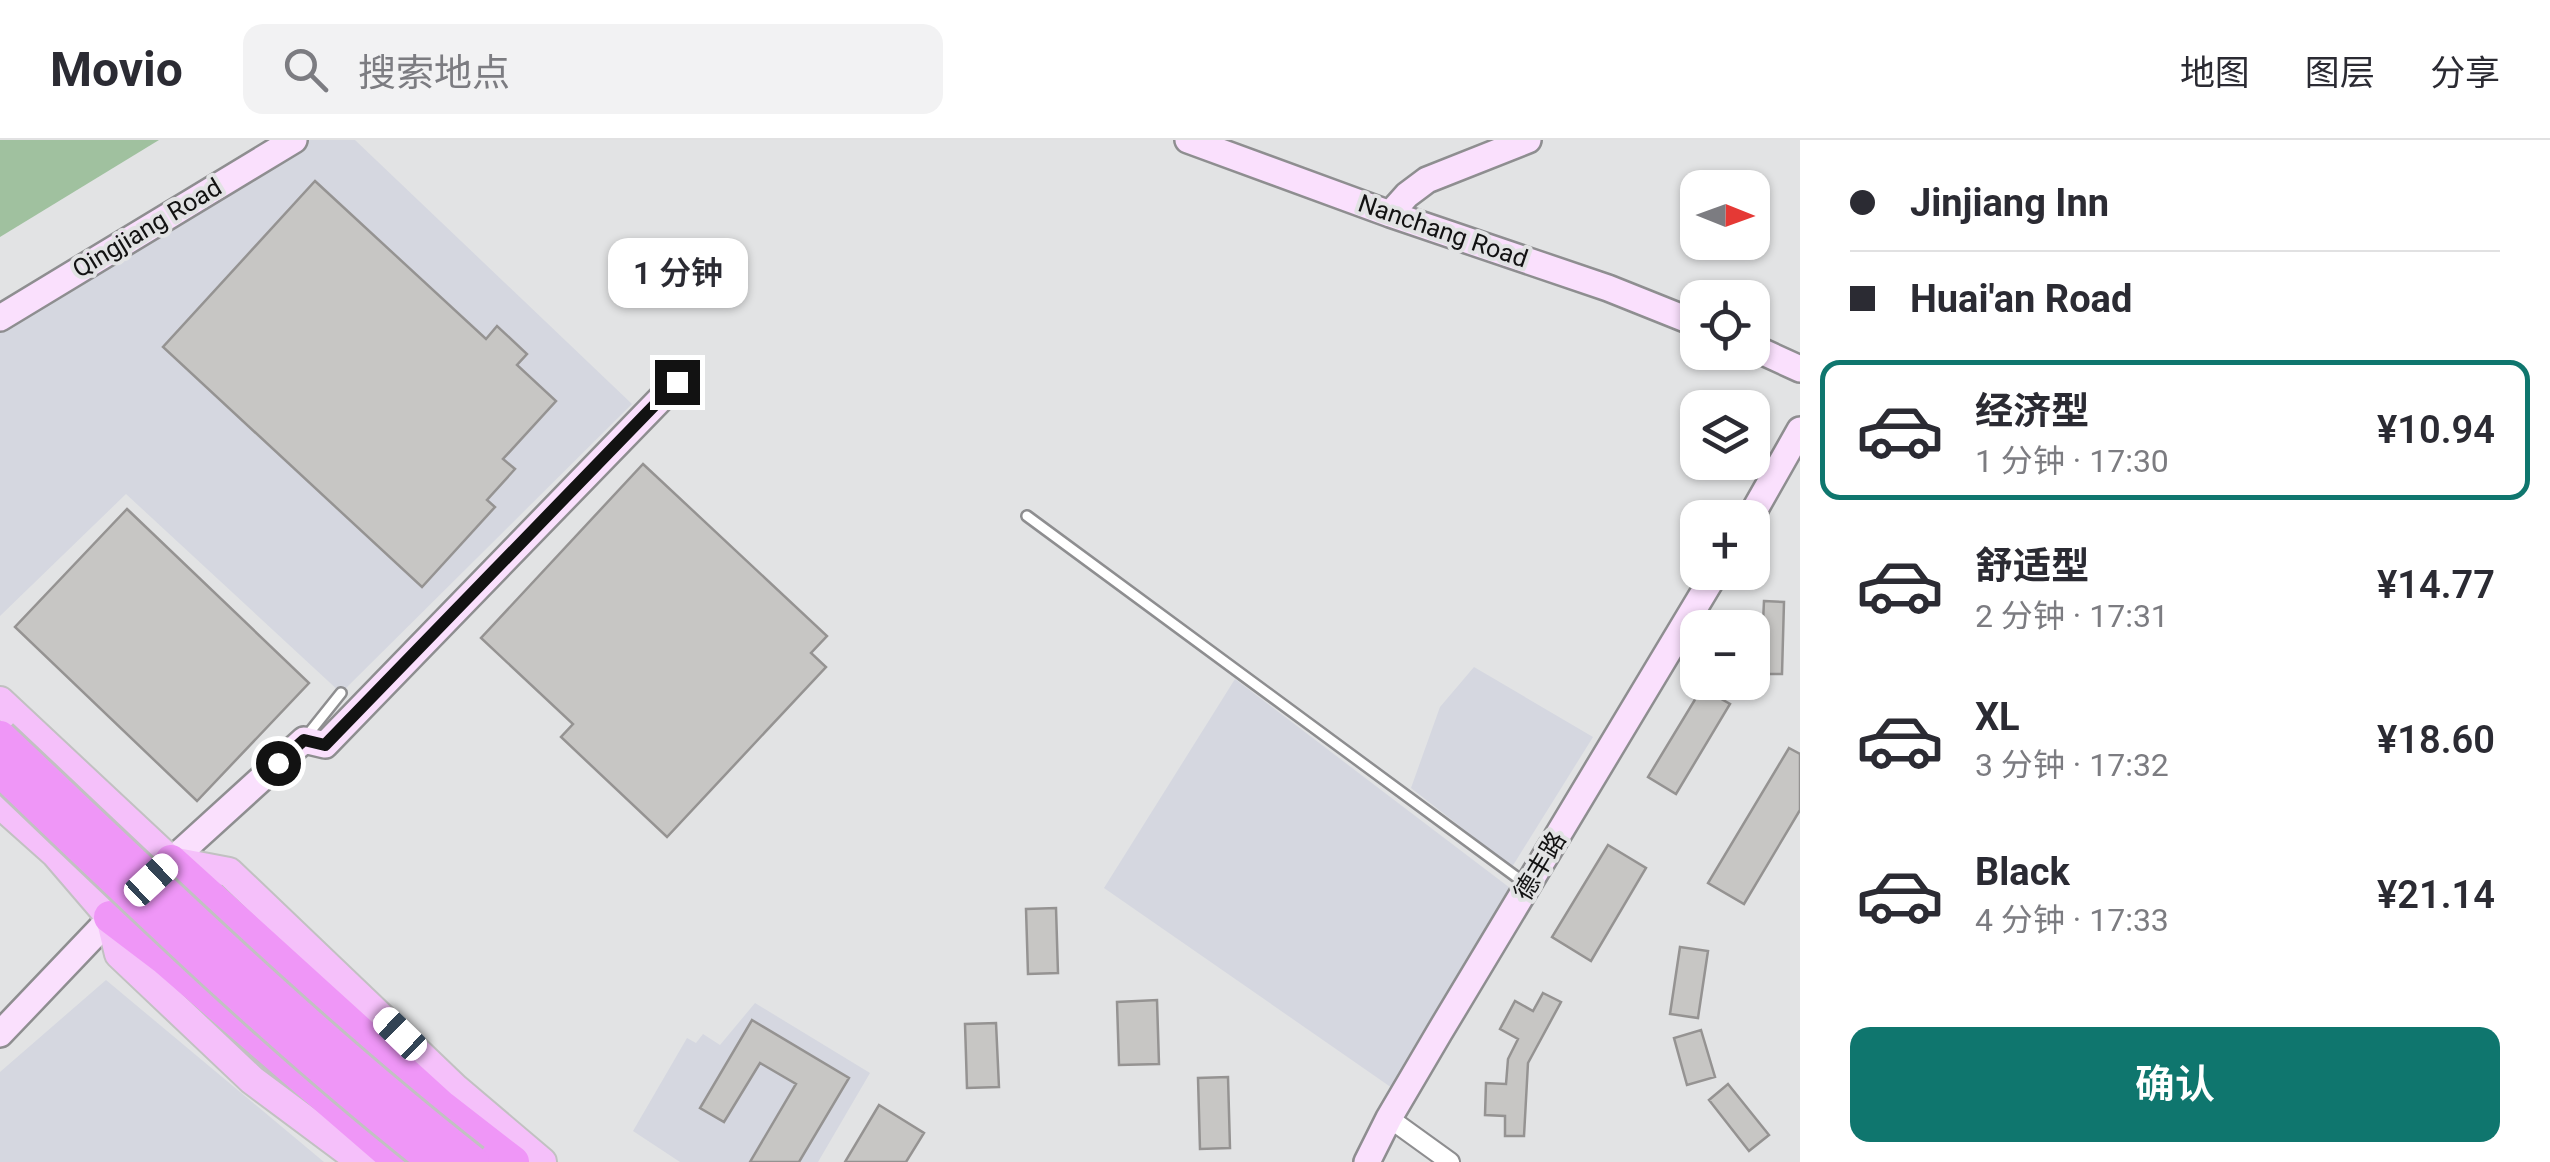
<!DOCTYPE html>
<html lang="zh">
<meta charset="utf-8">
<style>
:root{--surface:#fff;--page:#f2f2f3;--text:#2b2b33;--muted:#7c7c81;--line:#e1e1e2;--accent:#0f766e}
body{margin:0;font-family:Roboto,"Noto Sans SC",sans-serif;background:var(--page);color:var(--text);height:100vh;display:flex;flex-direction:column;font-size:38px;white-space:nowrap}
*{box-sizing:border-box;margin:0}
p{font-size:32px;color:var(--muted)}
.icon{flex:none;width:55px;height:55px;fill:none;stroke:currentColor;stroke-width:2;stroke-linecap:round;stroke-linejoin:round}
.map{position:relative;flex:1;overflow:hidden}
.details{display:flex;flex-direction:column;background:var(--surface);width:750px}
.details>*{flex:none}
.hud{display:grid;align-content:center;height:220px;padding:0 50px;background:var(--surface)}
.needle{width:65px;rotate:91deg}
.fabs{position:absolute;left:1680px;top:30px;display:grid;gap:20px}
.fabs a{display:grid;place-items:center;width:90px;height:90px;border-radius:20px;background:var(--surface);box-shadow:0 2px 8px #0004;font-size:50px}
.end{position:absolute;width:45px;height:45px;margin:-22px;border:12px solid #121212;background:#fff;box-shadow:0 0 0 5px #fff}
.from{border-radius:50%}
.bubble{position:absolute;height:70px;border-radius:20px;background:var(--surface);box-shadow:0 2px 8px #0004;font-size:32px;font-weight:600;line-height:70px;text-align:center}
.car{position:absolute;width:30px;height:60px;margin:-30px -15px;border-radius:12px;box-shadow:0 0 8px 2px #0007;background:linear-gradient(#fff 24%,#345 0 40%,#fff 0 76%,#345 0 86%,#fff 0)}
.hud b{display:flex;align-items:center;gap:35px;height:95px;font-size:38px}
.hud b+b{border-top:2px solid var(--line)}
.hud i{width:25px;height:25px;background:var(--text)}
ul{padding:0;list-style:none}
li{display:flex;align-items:center;gap:30px;height:140px;margin:0 20px 15px;padding:0 30px;border:5px solid transparent;border-radius:20px}
li div{flex:1}
li b{display:block;font-size:38px}
li em{font-style:normal;font-weight:600}
li.selected{border-color:var(--accent)}
li>.icon{width:90px;height:90px;stroke-width:1.5}
.action{display:flex;gap:20px;margin-top:auto;padding:20px 50px}
.action a{flex:1;height:115px;border-radius:20px;background:var(--accent);color:#fff;font-size:40px;font-weight:600;line-height:115px;text-align:center}
header{display:flex;align-items:center;gap:60px;box-sizing:border-box;height:140px;padding:0 50px;background:var(--surface);border-bottom:2px solid var(--line)}
header strong{font-size:48px}
nav{display:flex;gap:55px;margin-inline-start:auto;font-size:35px}
.search{width:700px;height:90px;background:var(--page);display:flex;align-items:center;gap:25px;box-sizing:border-box;padding:0 35px;border-radius:20px;color:var(--muted);font-size:38px}
main{display:flex;flex:1;min-height:0}
.map>svg:first-child{display:block}
</style>
<header>
<strong>Movio</strong>
<div class="search"><svg class="icon" aria-label="search" viewBox="0 0 24 24"><circle cx="10" cy="10" r="6"/><path d="M15 15l6 6"/></svg>搜索地点</div>
<nav><a>地图</a><a>图层</a><a>分享</a></nav>
</header>
<main>
<div class="map">
<svg width="1800" height="1022" viewBox="0 0 1800 1022">
<rect width="100%" height="100%" fill="#e2e3e4"/>
<path fill="#d5d7e0" d="M294 0H355L632 264 341 553 126 354 0 476V184Z
M1474 527 1593 597 1512 727 1411 648 1440 567Z
M1235 539 1514 751 1395 950 1104 748Z
M106 840 324 1022H0V932Z
M755 863 870 933 818 1022H680L633 991 687 898 696 903 703 894 720 905Z"/>
<path fill="#a0c19f" d="M0 0H159L0 97Z"/>
<path fill="#c7c6c4" stroke="#959392" stroke-width="2.5" d="M315 41 486 199 497 186 527 214 517 225 556 261 503 319 515 329 487 360 495 367 422 447 163 207Z
M643 324 827 496 811 513 826 527 667 697 561 597 573 584 481 498Z
M127 369 309 543 197 661 15 487Z
M1764 461 1784 462 1782 534H1762V514H1752V482H1763Z
M1702 548 1730 564 1676 654 1648 637Z
M1789 608 1800 614V670L1744 764 1708 743Z
M1608 705 1646 728 1591 821 1552 797Z
M1056 768 1058 833 1028 834 1026 769Z
M1680 807 1708 811 1698 878 1670 874Z
M1543 853 1561 862 1528 923 1524 996H1505V976L1485 975 1486 943 1506 944 1508 919 1518 899 1500 889 1515 861 1533 871Z
M1157 860 1159 924 1119 925 1117 862Z
M752 880 849 938 799 1022H750L796 944 760 923 724 982 700 968Z
M996 883 999 947 967 948 965 884Z
M1701 890 1715 937 1687 945 1674 898Z
M1228 937 1230 1008 1200 1009 1198 938Z
M1728 944 1769 995 1749 1011 1709 960Z
M879 965 924 993 906 1022H845Z"/>
<g fill="none" stroke-linecap="round" stroke-linejoin="round">
<defs>
<path id="lane" d="M1027 376 1526 744
M305 598 341 553"/>
<path id="street" d="M1389 978 1450 1022"/>
<path id="secondary" d="M1188 0 1390 74 1608 148 1698 184
M1390 74 1407 55 1427 40 1528 0
M0 178 294 0
M1752 207 1800 229
M1750 378 1800 290
M161 730 304 600 325 605 677 242
M0 894 121 767
M1367 1022 1389 978 1439 893 1716 432"/>
<path id="primary" d="M0 561 171 721 229 732 456 949 542 1022
M0 664 55 713 110 777 119 814 252 940 362 1022"/>
<path id="highway" d="M171 721 442 967 513 1022
M110 777 164 818 400 1022"/>
</defs>
<use href="#lane" stroke="#8e8e90" stroke-width="14"/>
<use href="#street" stroke="#8e8e90" stroke-width="22"/>
<use href="#secondary" stroke="#8e8e90" stroke-width="30"/>
<use href="#primary" stroke="#c1c1c1" stroke-width="32"/>
<use href="#highway" stroke="#c1c1c1" stroke-width="38"/>
<use href="#lane" stroke="#fff" stroke-width="9"/>
<use href="#street" stroke="#fff" stroke-width="18"/>
<use href="#secondary" stroke="#fae0fd" stroke-width="25"/>
<use href="#primary" stroke="#f5c0fa" stroke-width="28"/>
<use href="#highway" stroke="#ef96f7" stroke-width="32"/>
<defs>
<path id="highway-bridge" d="M0 597C154 742 306 891 473 1022
M0 630C141 765 281 901 435 1022"/>
</defs>
<use href="#highway-bridge" stroke="#c1c1c1" stroke-width="38" stroke-linecap="butt"/>
<use href="#highway-bridge" stroke="#ef96f7" stroke-width="32"/>
</g>
<g fill="none" stroke-linecap="round" stroke-linejoin="round">
<path stroke="#121212" stroke-width="12" d="M278 623 304 600 325 605 677 242"/>
</g>
<g text-anchor="middle" dominant-baseline="central" stroke-width="8" stroke-linejoin="round" paint-order="stroke">
<g font-size="25" fill="#121212" stroke="#e2e3e4">
<text transform="translate(147 88) rotate(-31)">Qingjiang Road</text>
<text transform="translate(1443 91) rotate(19)">Nanchang Road</text>
<text transform="translate(1540 726) rotate(-59)">德丰路</text>
</g>
</g>
</svg>
<div class="fabs">
<a><svg class="needle" viewBox="-14 -14 28 28"><path d="M0-13l5 13h-10z" fill="#e53935"/><path d="M0 13l5-13h-10z" fill="#7c7c81"/></svg></a>
<a><svg class="icon" aria-label="locate" viewBox="0 0 24 24"><circle cx="12" cy="12" r="6"/><path d="M12 2v4M12 18v4M2 12h4M18 12h4"/></svg></a>
<a><svg class="icon" aria-label="layers" viewBox="0 0 24 24"><path d="M12 4l9 5-9 5-9-5zM3 14l9 5 9-5"/></svg></a>
<a>+</a>
<a>−</a>
</div>
<i class="end from" style="left:278px;top:623px"></i>
<i class="end" style="left:677px;top:242px"></i>
<div class="bubble" style="left:608px;top:98px;width:140px">1 分钟</div>
<i class="car" style="left:151px;top:740px;rotate:47deg"></i>
<i class="car" style="left:400px;top:894px;rotate:314deg"></i>
</div>
<section class="details">
<div class="hud">
<b><i class="from"></i>Jinjiang Inn</b>
<b><i></i>Huai'an Road</b>
</div>
<ul>
<li class="selected"><svg class="icon" aria-label="car" viewBox="0 0 24 24"><path d="M5 17H2v-5l4-1 3-4h7l3 4 3 1v5h-3M9 17h6M6 11h13"/><circle cx="7" cy="17" r="2"/><circle cx="17" cy="17" r="2"/></svg><div><b>经济型</b><p>1 分钟 · 17:30</p></div><em>¥10.94</em></li>
<li><svg class="icon" aria-label="car" viewBox="0 0 24 24"><path d="M5 17H2v-5l4-1 3-4h7l3 4 3 1v5h-3M9 17h6M6 11h13"/><circle cx="7" cy="17" r="2"/><circle cx="17" cy="17" r="2"/></svg><div><b>舒适型</b><p>2 分钟 · 17:31</p></div><em>¥14.77</em></li>
<li><svg class="icon" aria-label="car" viewBox="0 0 24 24"><path d="M5 17H2v-5l4-1 3-4h7l3 4 3 1v5h-3M9 17h6M6 11h13"/><circle cx="7" cy="17" r="2"/><circle cx="17" cy="17" r="2"/></svg><div><b>XL</b><p>3 分钟 · 17:32</p></div><em>¥18.60</em></li>
<li><svg class="icon" aria-label="car" viewBox="0 0 24 24"><path d="M5 17H2v-5l4-1 3-4h7l3 4 3 1v5h-3M9 17h6M6 11h13"/><circle cx="7" cy="17" r="2"/><circle cx="17" cy="17" r="2"/></svg><div><b>Black</b><p>4 分钟 · 17:33</p></div><em>¥21.14</em></li>
</ul>
<div class="action"><a>确认</a></div>
</section>
</main>
